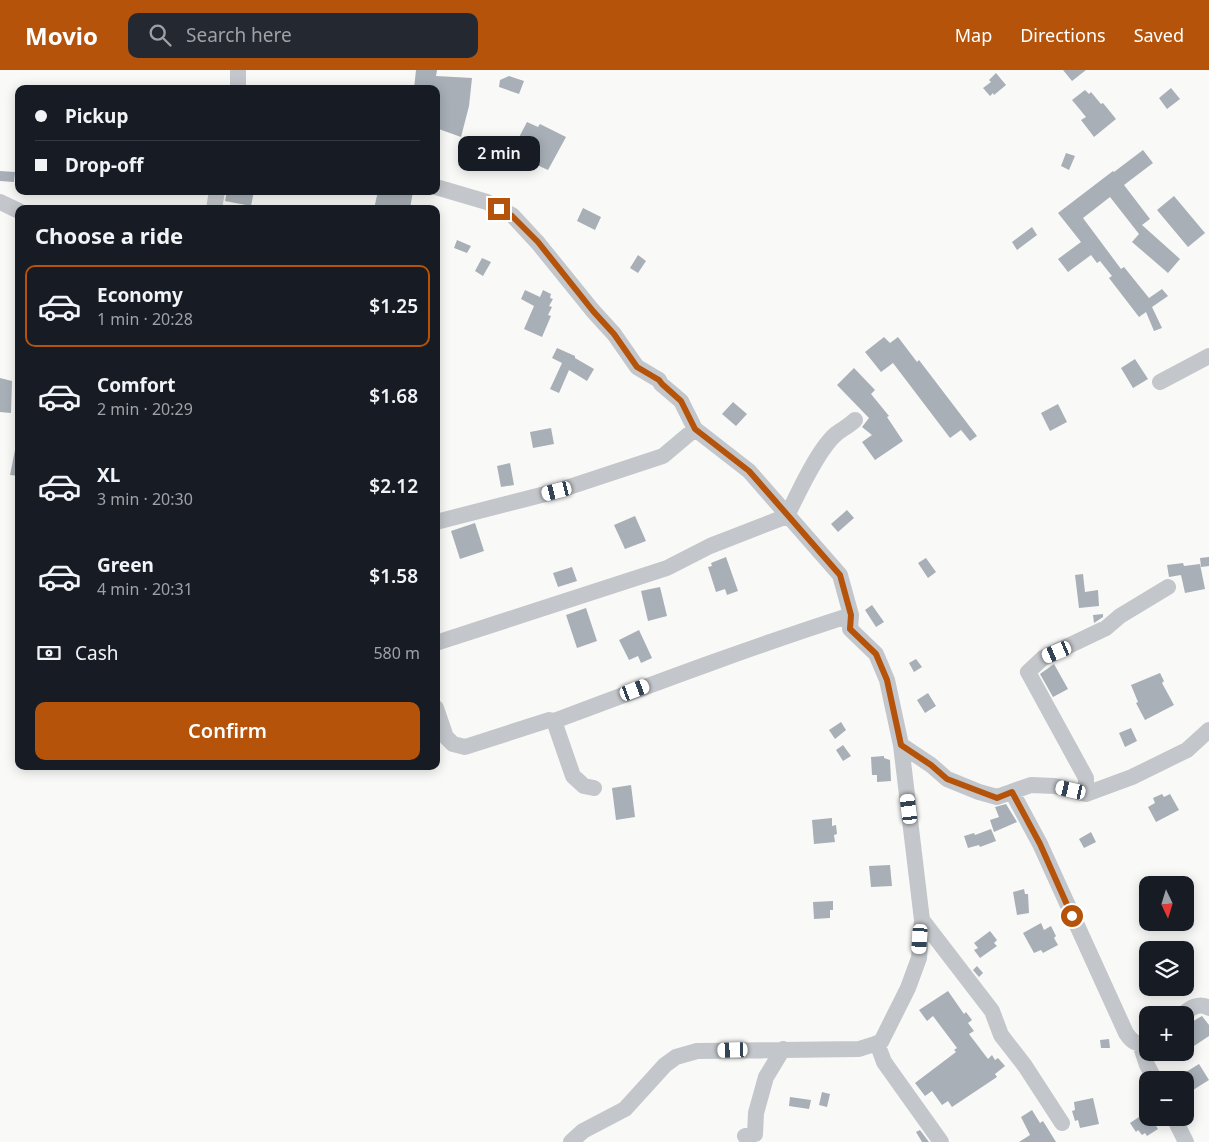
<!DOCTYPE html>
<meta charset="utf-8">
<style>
:root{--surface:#171b24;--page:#242831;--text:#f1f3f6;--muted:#9ea1a6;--line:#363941;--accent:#b45309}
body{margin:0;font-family:"Noto Sans",sans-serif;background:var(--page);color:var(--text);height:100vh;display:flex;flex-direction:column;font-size:19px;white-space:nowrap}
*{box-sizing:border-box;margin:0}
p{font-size:16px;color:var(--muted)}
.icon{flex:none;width:28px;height:28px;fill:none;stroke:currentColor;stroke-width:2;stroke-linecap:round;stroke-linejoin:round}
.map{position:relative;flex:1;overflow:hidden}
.details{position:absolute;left:15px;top:135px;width:425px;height:565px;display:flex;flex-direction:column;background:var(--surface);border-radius:10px;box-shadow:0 2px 12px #0003}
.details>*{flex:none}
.hud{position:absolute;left:15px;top:15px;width:425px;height:110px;border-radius:10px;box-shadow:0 2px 12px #0003;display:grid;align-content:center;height:110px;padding:0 20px;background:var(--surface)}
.needle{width:32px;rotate:176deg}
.controls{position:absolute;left:1139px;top:806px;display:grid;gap:10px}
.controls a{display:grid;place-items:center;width:55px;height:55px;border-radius:10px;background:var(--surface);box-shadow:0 2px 12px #0003;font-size:25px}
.end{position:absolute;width:22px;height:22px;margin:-11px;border:6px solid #b45309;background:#fff;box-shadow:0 0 0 2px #fff}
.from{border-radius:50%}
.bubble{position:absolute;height:35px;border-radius:10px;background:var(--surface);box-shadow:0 2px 12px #0003;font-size:16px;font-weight:600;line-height:35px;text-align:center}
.car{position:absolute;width:15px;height:30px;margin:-15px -8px;border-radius:6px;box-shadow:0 0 4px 1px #0007;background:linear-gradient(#fff 24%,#345 0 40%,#fff 0 76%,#345 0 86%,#fff 0)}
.hud b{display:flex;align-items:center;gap:18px;height:48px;font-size:19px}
.hud b+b{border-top:1px solid var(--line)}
.hud i{width:12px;height:12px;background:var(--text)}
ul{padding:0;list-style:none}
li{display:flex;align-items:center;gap:15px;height:82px;margin:0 10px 8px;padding:0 10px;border:2px solid transparent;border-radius:10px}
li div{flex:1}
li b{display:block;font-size:19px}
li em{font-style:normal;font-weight:600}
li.active{border-color:var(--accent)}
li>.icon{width:45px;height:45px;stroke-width:1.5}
h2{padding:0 20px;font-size:22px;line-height:60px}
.pay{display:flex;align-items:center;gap:12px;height:55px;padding:0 20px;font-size:19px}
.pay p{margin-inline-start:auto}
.cta{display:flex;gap:10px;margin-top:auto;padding:10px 20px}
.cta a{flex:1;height:58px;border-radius:10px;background:var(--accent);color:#fff;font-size:20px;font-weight:600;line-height:58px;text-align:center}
header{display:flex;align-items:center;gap:30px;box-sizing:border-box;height:70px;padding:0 25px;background:var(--accent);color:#fff}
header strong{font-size:24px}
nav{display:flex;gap:28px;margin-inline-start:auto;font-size:18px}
.search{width:350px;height:45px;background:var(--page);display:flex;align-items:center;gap:12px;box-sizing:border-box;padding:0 18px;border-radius:10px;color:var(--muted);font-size:19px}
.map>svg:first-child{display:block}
</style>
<header>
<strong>Movio</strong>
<div class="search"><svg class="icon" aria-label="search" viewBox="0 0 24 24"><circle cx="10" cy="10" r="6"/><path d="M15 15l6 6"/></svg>Search here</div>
<nav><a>Map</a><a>Directions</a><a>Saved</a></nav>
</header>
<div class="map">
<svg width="1209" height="1072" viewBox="0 0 1209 1072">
<rect width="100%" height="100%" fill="#f9f9f7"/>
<path fill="#a8afb6" d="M416 0H437L436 6 472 8 469 36 461 67 436 58V19H414Z
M1063 0H1086L1072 11Z
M996 3 1006 15 994 25 993 23 990 26 983 18 991 12 989 10Z
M509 6 524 11 519 24 499 17 500 10Z
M1171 18 1180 29 1167 39 1159 28Z
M1085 20 1089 24 1091 22 1101 34 1103 33 1116 49 1094 67 1081 50 1086 47 1072 30Z
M527 52 538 57 540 54 566 67 548 100 524 89 527 83 514 77Z
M1143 80 1153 93 1124 115 1150 149 1142 155 1180 189 1168 203 1132 172 1139 164 1110 127 1083 148 1121 199 1124 197 1149 228 1162 219 1168 226 1152 237 1162 258 1154 261 1146 242 1139 247 1109 208 1112 206 1100 191 1097 193 1091 185 1068 202 1058 189 1081 172 1058 143 1113 101 1114 102Z
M1066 83 1075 86 1069 100 1061 96Z
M0 101 15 102 14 112 0 111Z
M227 121H254L251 136 225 131Z
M378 121H413L410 139H374Z
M1174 126 1205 163 1188 177 1157 140Z
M583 138 601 147 595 160 577 151Z
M1032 157 1037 165 1017 180 1012 172Z
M457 170 471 176 467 183 454 178Z
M638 185 646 191 638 203 630 198Z
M482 188 491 192 483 206 475 201Z
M525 220 540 227 543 220 551 224 550 228 553 229 549 236 552 237 548 245 551 246 542 267 524 259 534 236 521 229Z
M884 267 890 273 898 267 917 292 919 290 977 366 970 371 961 360 950 368 893 293 881 302 865 282Z
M557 278 575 286V288L594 299 587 311 569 300 559 323 550 319 562 293 552 288Z
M1135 289 1148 309 1133 318 1121 298Z
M854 298 875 320 871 324 889 346 887 347 903 371 875 390 862 372 872 365 862 357 869 348 837 315Z
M0 308 12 311 11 343 0 342Z
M733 332 747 344 736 356 722 344Z
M1058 334 1067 352 1050 361 1041 343Z
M551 358 554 374 533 378 530 362Z
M15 380 19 381V406L10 405Z
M510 393 514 415 501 417 497 396Z
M847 440 854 448 838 462 831 454Z
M635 446 646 471 625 479 614 455Z
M475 453 484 481 460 489 451 461Z
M726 487 738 521 727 525 725 519 716 522 708 497 712 496 711 493Z
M1209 487V496L1201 497 1200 488Z
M926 488 936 502 928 508 918 493Z
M1183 493 1184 496 1200 494 1205 519 1185 523 1181 505 1169 507 1167 495Z
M572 497 577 511 558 517 553 503Z
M1083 504 1085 522 1098 520 1099 536 1079 538 1075 505Z
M660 517 667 546 648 551 641 521Z
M872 535 884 552 876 557 865 540Z
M586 538 597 571 577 578 566 545Z
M1103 544V547L1094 553 1093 545Z
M639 560 652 588 641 593 638 586 629 590 619 570Z
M916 589 922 597 914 602 909 593Z
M1054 594 1068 619 1053 627 1040 604Z
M1160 603 1164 611 1162 613 1174 635 1145 650 1136 633 1138 632 1131 615Z
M928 623 936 636 925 643 917 630Z
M841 652 846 660 835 669 829 660Z
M1131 658 1137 671 1125 677 1119 663Z
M843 675 851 686 843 691 836 680Z
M884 686V688L890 690 891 711 877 712V705H872L871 687Z
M631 715 635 747 616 750 612 718Z
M1162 724 1164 727 1170 724 1179 740 1156 752 1148 737 1155 733 1153 728Z
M1006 734 1017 752 994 762 990 750 999 747 995 737Z
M832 748V756L836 755 837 764 834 765 835 772 814 774 812 750Z
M991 759 996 771 980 777 979 775 968 778 964 766 974 763 975 765Z
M1091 762 1096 772 1084 778 1079 769Z
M890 795 892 816 871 817 869 796Z
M1024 819 1025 824H1028L1029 843 1017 845 1013 822Z
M833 831V840H830V848L814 849 813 832Z
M1041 853 1044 860 1051 856 1056 866 1054 868 1058 875 1043 883 1041 880 1034 883 1023 863Z
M990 861 997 870 994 873 997 876 980 888 974 880 978 878 974 873Z
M977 896 983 903 979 907 973 900Z
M948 921 964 944 966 942 972 950 968 953 974 961 969 964 988 989 992 985 995 990 998 988 1005 996 995 1004 997 1007 952 1037 948 1031 942 1035 932 1021 925 1026 915 1013 956 982 954 980 957 978 933 946 927 951 919 940Z
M1202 946 1209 955V966L1185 982V956Z
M1109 969 1110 978H1101L1100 970Z
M1199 994 1209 1010 1185 1025V1010H1173Z
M822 1022 830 1024 827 1037 819 1035Z
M790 1027 811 1030 809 1039 789 1036Z
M1093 1028 1099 1054 1080 1058 1078 1050 1075 1051 1072 1041 1075 1040 1074 1032Z
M1032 1040 1040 1053 1043 1051 1056 1072H1019L1030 1065 1021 1047Z
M1148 1041V1048H1151L1158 1059 1147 1066 1145 1063 1142 1065 1138 1060 1136 1062 1130 1053Z
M920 1060 929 1072H922L916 1062Z"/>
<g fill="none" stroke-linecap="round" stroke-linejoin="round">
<path stroke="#c3c6ca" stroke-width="16" d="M238 0V19
M436 117 487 132 512 145 538 173 593 241 614 264 637 297 659 310 661 314 681 331 695 359 749 401 840 505 851 545 850 559 876 584 887 610 901 675 922 850 919 888 908 918 881 972 859 979 697 981 676 987 665 995 625 1039 583 1061 571 1072
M0 132 19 141
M214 139 217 121
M1160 312 1209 286
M436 452 557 421 663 386 695 359
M436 573 667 498 710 476 787 446C797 425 818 379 836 364 842 359 849 356 855 350
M436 638 446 667 453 674 465 677 549 650 554 651 573 706 584 716 594 718
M554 651C653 614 751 577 851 545
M901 675 931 695 947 709 979 722 997 727 1031 715 1055 716 1086 724 1132 707 1187 680 1209 660
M1012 722 1040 774 1126 963C1132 972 1136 975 1148 973
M1086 724V708L1028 602 1043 588 1106 558 1120 546 1168 517
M922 850 992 941 1001 965 1025 996 1062 1053
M1182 945C1190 938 1199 932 1209 938
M877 973 884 992 941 1072
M1140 974 1147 995 1155 1010
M1174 1048 1186 1072
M745 1066 755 1064 756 1043 766 1007 783 979"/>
</g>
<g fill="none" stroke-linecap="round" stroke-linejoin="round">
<path stroke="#b45309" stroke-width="6" d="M499 139 512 146 538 172 593 241 614 264 637 297 659 310 662 314 681 331 695 359 749 401 840 505 851 545 850 559 876 584 887 610 901 675 931 695 947 709 997 728 1012 722 1040 774 1072 846"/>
</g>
</svg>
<div class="controls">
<a><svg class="needle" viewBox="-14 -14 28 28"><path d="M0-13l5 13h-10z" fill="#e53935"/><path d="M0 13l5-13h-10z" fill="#9ea1a6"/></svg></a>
<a><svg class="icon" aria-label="layers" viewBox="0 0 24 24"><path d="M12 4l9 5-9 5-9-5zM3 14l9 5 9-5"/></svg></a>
<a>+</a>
<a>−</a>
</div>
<i class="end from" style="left:1072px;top:846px"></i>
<i class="end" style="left:499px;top:139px"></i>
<div class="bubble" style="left:458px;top:66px;width:82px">2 min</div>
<i class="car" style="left:557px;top:421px;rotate:256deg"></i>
<i class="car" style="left:1057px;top:582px;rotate:247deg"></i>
<i class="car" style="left:635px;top:620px;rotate:69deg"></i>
<i class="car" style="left:1071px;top:720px;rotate:283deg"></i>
<i class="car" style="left:909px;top:739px;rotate:353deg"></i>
<i class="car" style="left:920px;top:869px;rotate:184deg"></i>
<i class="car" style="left:733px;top:980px;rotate:268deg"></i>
<div class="hud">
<b><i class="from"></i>Pickup</b>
<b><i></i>Drop-off</b>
</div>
<section class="details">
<h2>Choose a ride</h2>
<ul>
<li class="active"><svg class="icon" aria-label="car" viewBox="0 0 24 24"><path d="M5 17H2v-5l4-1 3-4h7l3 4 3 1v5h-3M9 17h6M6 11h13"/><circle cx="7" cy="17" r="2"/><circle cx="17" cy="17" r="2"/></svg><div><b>Economy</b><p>1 min · 20:28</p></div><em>$1.25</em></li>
<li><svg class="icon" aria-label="car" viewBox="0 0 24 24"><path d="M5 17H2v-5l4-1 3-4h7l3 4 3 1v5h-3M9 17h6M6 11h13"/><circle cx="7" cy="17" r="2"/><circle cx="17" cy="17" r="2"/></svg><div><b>Comfort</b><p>2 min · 20:29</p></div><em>$1.68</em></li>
<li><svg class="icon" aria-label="car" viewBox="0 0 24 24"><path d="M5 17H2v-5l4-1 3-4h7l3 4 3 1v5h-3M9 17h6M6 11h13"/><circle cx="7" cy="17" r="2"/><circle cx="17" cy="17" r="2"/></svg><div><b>XL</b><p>3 min · 20:30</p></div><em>$2.12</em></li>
<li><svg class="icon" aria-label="car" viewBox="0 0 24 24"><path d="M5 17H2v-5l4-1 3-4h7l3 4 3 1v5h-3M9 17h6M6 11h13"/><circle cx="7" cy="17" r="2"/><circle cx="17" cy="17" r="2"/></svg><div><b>Green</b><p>4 min · 20:31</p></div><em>$1.58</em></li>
</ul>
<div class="pay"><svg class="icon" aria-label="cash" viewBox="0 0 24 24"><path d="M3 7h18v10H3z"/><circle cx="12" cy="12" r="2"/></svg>Cash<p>580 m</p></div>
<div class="cta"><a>Confirm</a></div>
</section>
</div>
